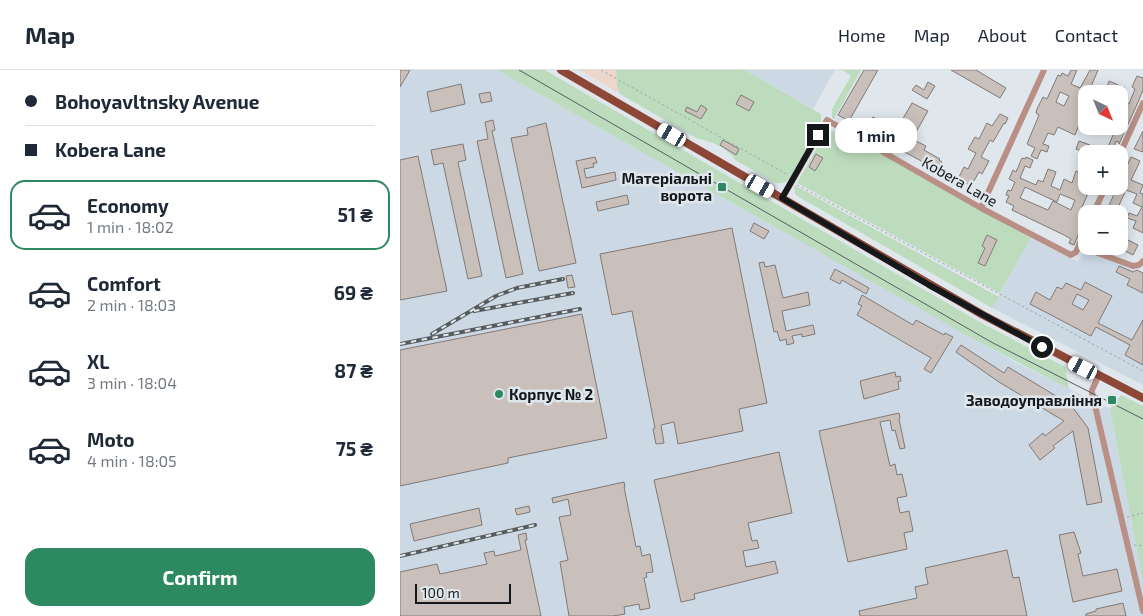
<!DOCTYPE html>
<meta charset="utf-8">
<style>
:root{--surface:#fff;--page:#f2f2f3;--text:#1f2937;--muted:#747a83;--line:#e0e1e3;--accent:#2c8960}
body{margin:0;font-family:"Exo 2",sans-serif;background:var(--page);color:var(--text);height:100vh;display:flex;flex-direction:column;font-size:19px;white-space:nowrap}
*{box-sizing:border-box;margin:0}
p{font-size:16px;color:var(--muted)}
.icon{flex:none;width:28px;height:28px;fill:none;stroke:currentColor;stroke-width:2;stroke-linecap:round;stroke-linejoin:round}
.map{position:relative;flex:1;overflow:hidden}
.side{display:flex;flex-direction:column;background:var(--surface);width:400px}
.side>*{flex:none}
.guide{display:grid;align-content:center;height:110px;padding:0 25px;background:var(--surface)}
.needle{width:32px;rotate:137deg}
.controls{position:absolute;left:678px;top:15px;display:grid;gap:10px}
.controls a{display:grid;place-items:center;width:50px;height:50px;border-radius:10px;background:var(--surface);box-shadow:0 2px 12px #0003;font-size:25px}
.scale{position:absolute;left:15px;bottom:12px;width:96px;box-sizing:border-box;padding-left:5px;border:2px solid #15181a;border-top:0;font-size:14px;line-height:18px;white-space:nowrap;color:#15181a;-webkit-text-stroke:4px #dfe7ed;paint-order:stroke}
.end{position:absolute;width:22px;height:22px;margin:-11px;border:6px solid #15181a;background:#fff;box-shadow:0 0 0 2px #fff}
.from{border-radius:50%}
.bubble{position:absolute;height:35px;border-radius:15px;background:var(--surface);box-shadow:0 2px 12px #0003;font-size:16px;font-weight:700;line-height:35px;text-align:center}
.car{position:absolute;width:15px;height:30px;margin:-15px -8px;border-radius:6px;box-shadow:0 0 4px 1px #0007;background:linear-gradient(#fff 24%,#345 0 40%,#fff 0 76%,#345 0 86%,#fff 0)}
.guide b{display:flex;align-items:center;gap:18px;height:48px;font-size:19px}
.guide b+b{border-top:1px solid var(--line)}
.guide i{width:12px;height:12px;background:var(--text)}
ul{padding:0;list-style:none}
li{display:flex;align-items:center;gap:15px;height:70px;margin:0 10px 8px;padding:0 15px;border:2px solid transparent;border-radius:15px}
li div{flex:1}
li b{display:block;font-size:19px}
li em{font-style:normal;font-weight:700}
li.current{border-color:var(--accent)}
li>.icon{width:45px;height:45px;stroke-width:1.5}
.cta{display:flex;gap:10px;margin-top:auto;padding:10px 25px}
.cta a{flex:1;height:58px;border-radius:15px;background:var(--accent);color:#fff;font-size:20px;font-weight:700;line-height:58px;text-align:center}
header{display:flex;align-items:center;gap:30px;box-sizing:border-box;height:70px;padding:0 25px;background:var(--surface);border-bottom:1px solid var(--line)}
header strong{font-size:24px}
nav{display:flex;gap:28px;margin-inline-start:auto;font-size:18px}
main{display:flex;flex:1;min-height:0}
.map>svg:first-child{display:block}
</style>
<header>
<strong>Map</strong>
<nav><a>Home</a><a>Map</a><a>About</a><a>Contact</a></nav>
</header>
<main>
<section class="side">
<div class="guide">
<b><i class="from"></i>Bohoyavltnsky Avenue</b>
<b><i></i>Kobera Lane</b>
</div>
<ul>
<li class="current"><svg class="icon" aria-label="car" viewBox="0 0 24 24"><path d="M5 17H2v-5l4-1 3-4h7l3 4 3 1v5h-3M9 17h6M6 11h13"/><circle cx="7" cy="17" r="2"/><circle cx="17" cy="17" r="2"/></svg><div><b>Economy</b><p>1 min · 18:02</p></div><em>51 ₴</em></li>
<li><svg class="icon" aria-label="car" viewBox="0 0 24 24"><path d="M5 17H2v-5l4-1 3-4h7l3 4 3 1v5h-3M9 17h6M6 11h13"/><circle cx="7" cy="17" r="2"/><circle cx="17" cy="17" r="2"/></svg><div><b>Comfort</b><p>2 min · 18:03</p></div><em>69 ₴</em></li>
<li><svg class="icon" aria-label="car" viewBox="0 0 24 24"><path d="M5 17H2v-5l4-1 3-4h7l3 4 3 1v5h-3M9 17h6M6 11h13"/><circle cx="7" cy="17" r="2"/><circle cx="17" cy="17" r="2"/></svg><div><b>XL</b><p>3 min · 18:04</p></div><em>87 ₴</em></li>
<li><svg class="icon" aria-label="car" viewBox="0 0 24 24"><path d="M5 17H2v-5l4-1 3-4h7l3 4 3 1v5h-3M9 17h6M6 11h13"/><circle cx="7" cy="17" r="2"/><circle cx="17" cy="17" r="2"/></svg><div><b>Moto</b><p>4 min · 18:05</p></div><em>75 ₴</em></li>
</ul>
<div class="cta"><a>Confirm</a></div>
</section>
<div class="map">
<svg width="743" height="546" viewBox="0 0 743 546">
<rect width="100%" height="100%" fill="#dfe7ed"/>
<path fill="#edd7cb" d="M180 0H216L217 16 220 24Z"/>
<path fill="#ccd9e4" d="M0 0H97L615 292 710 339 743 511V546H0Z
M345 0H435L413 39Z
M631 168 678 192 684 181 743 203V315L592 238Z"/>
<path fill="#bddcbe" d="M97 0H145L578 251 665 297 669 319 568 266Z
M216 0H345L421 44V55L390 108C385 113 382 114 376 113L335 90C328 78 311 71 298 69L220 24 217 16Z
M443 0H461L434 49 432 48V39L451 6Z
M427 60 444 63 631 168 600 223 397 113Z
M394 115 599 227 592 238 399 127 395 124Z
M721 325 743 336V511L710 339Z"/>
<path fill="#c9c0bc" stroke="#817976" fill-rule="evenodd" d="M0 0H10L0 17Z
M464 0H478L449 51 438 45Z
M551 0H576L606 18 600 28Z
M671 0H677L671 14 680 18 690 0H698L690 19 702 24H686V58L679 55 675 65 658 57 654 65 648 63 643 74 649 76 647 82 641 80 637 89 631 86 635 78 627 74 639 45 636 43 637 39 643 27 647 29 658 5 661 6 662 3 668 6ZM660 22 669 26 664 36 656 32Z
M737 6 743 8V20L739 30 719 74V72L716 71 713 79 716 81 715 84H705L716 58 719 60V30L729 34 735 19 732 17Z
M709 11 725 18 722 24 707 17Z
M528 12 535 16 527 29 512 20 516 15 524 20Z
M61 14 65 34 31 42 27 22Z
M90 22 92 31 81 33 79 24Z
M341 25 354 32 349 41 336 34Z
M512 33 528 41 512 69 526 76 524 80 540 89 539 90 542 92 536 103 521 95 523 92 466 61 473 47 506 65 511 57 501 52Z
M301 35 307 39 301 49 285 41 287 37 297 42Z
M600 44 608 48 605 54 604 53 593 72 590 70 581 87 589 91 582 104 579 102 571 116 558 109 564 97 568 99 576 83 568 79 575 67 579 69 587 53 592 56Z
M93 50 95 60 92 61 123 204 106 208 77 71 88 69 85 52Z
M146 53 176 193 139 201 111 68 128 65 127 58Z
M743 61V82L734 79Z
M323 70 339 79 336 85 320 75Z
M679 71 690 75 687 83 676 79Z
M63 74 66 90 58 92 82 206 68 209 43 93 34 95 31 80Z
M416 84 423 88 415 101 409 97Z
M18 86 47 221 0 230V90Z
M195 87 197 93H193L194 97 184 99 186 108 215 102 216 110 182 118 176 91Z
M626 87 633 90 630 98 625 96 620 108 636 115 638 110 643 112 648 99 656 102 651 116 660 120 664 109 672 113 676 101 686 104 683 116 690 119 679 144 686 147 674 175 669 173 671 169 664 165 612 140 614 136 606 132 609 126 606 125 608 120 611 121 615 112 609 109 613 100 616 102 622 88 625 89ZM625 117 657 132 660 124 675 130 671 140 653 131 648 140 620 128Z
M731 87 740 91 731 110 743 115 740 123 743 124V163L733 158 736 151 727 148 729 143 737 146 742 137 733 133 737 124 726 120 715 144H705Z
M227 125 229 134 198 141 196 132Z
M354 153 369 161 364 169 350 161Z
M719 156 725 159 722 167 738 175 733 185 719 178Z
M332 158 367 333 339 339 343 361 278 374 274 352 261 355 264 373 256 374 253 359 255 358 232 241 212 245 200 184Z
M587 165 597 170 585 196 578 193 585 178 582 176Z
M364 192 365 197 375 195 383 228 408 222 410 235 382 241 386 261 413 255 415 264 402 267V264L392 266 394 273 387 275 386 269 380 271 377 261 374 262 359 193Z
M719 196 733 202 737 200 743 203V223L727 215 730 209 716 202Z
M435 199 469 218 466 224 442 210 440 214 430 209Z
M172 205 175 217 168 218 166 206Z
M685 212 712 226 698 253 732 270 743 250V295L725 285 730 275 696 257 691 266 630 234 636 222 650 230 657 217 662 219 666 213 681 220ZM677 224 689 230 683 240 672 234Z
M462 225 513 255 516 250 544 265 545 263 553 267 531 303 524 299 531 288 457 245 462 236 458 234Z
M182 244 207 368 108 388V393L0 416V280Z
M561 275 604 303 608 297 671 335 688 358 702 432 687 435 673 361 653 376 655 378 640 390 629 375 643 363 645 366 664 351 599 312 556 282Z
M495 302 496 307 500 306 501 311 498 312 499 319 464 329 460 311Z
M499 343 500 348 499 349 505 378 500 379 495 360 492 361 490 350 480 352 490 396 495 394 497 405 502 404 507 426 497 428 500 443 509 441 513 461 504 463 507 479 448 492 419 361Z
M379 382 392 443 348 453 352 471 357 470 359 478 343 481 346 497 375 491 378 503 294 524 295 529 281 532 254 410Z
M224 412 225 417H224L236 477 240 476 242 486 250 484 253 502 246 503 247 507 244 508 250 538 240 540 239 534 224 537 225 544 213 546H169L160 492 168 490 159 447 171 445 168 429 153 433 152 428Z
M129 436 130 442 117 445 115 439Z
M79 438 82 455 14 471 10 454Z
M674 462 681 483 678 484 683 506 717 499 722 521 673 532 659 465Z
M126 463 127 470H125L141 546H0V502L37 494 40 504 87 494 84 483 94 481 95 486 121 480 118 465Z
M607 480 613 508 619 507 627 546H460L459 541 517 528 515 517 528 514 525 498Z
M723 533 726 546H686V544L696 541V539Z"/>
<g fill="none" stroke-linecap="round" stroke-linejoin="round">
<path stroke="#a0a6ab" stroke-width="1" stroke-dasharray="2.5 2.5" stroke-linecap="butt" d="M201 0 388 105
M397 115 743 301
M727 447 743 443
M734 475 743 476"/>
<path stroke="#ba9086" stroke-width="6" d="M719 86 743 33
M382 129 427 50 581 138 671 185 676 182 686 160
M581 138 644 0
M693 144 706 116
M679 176 733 196 739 195 743 191
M699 305 692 320V323L743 541"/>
<path stroke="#8d4737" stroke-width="8" d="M161 0 583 245 743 328"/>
<path stroke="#565b5e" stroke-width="1" d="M119 0 593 273 743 349"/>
<defs>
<path id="rail" d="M74 241 173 223
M32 264 96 226 117 218 163 209
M0 274 180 239
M0 486 135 455"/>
</defs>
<use href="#rail" stroke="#565b5e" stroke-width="4"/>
<use href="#rail" stroke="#dfe7ed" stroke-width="2" stroke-dasharray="5.5" stroke-linecap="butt"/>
</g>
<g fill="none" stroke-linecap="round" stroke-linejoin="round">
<path stroke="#15181a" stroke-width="6" d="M418 65 382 128 529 215 642 277"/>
</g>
<g fill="#2c8960" stroke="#dfe7ed" stroke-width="2">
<rect x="317" y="112" width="10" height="10" rx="2.5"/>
<circle cx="99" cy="324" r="5"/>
<rect x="707" y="325" width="10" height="10" rx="2.5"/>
</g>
<g text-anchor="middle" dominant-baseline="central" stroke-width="5" stroke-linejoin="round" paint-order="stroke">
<g font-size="15" font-weight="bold" fill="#15181a" stroke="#dfe7ed" text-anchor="end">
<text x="312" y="108">Матеріальні<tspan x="312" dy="17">ворота</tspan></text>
<text x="109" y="324" text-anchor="start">Корпус № 2</text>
<text x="702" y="330">Заводоуправління</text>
</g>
<g font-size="15" fill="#15181a" stroke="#dfe7ed">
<text transform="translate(560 111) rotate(30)">Kobera Lane</text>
</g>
</g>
</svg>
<div class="controls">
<a><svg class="needle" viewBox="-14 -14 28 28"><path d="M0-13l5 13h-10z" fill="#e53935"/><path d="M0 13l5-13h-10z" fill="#747a83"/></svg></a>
<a>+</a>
<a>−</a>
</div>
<div class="scale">100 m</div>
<i class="end from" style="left:642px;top:277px"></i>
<i class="end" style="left:418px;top:65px"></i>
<div class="bubble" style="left:435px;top:48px;width:82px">1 min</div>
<i class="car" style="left:272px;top:65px;rotate:300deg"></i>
<i class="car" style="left:360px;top:116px;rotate:120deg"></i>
<i class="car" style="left:683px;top:298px;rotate:297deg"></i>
</div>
</main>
